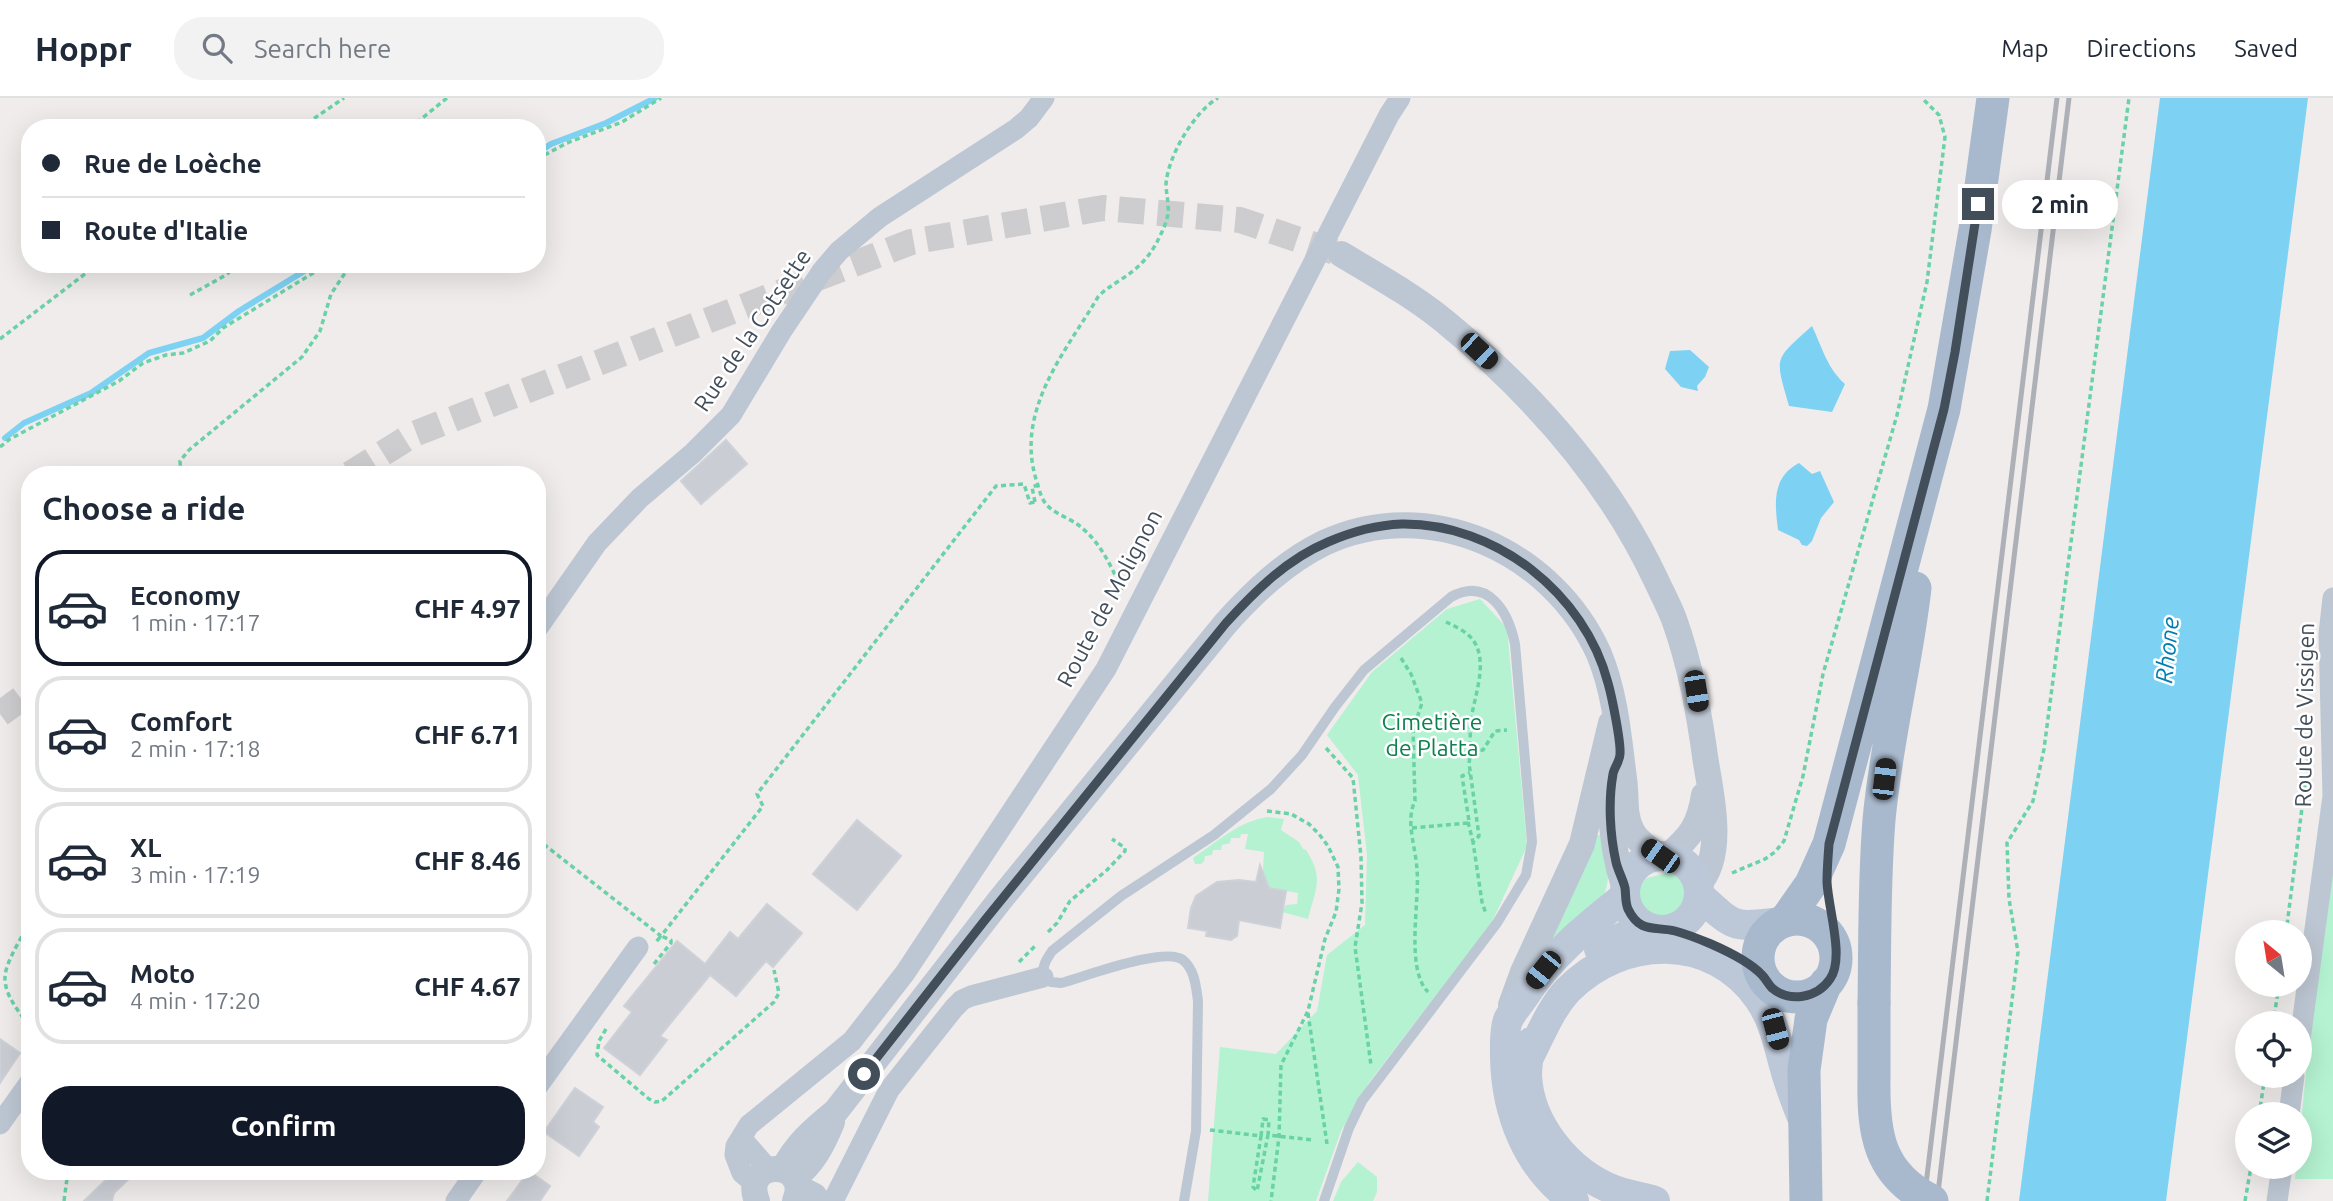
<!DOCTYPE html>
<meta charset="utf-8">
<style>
:root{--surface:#fff;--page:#f2f2f3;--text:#1f2937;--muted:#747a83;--line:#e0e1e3;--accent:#111827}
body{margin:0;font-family:Ubuntu,sans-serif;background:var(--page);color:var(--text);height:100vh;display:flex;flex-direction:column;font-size:26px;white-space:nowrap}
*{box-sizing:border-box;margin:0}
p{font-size:23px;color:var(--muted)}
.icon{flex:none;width:38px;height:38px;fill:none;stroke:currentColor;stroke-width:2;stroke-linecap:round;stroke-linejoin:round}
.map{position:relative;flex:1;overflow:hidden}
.drawer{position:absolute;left:21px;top:368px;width:525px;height:714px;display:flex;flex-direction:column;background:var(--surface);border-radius:28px;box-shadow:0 7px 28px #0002}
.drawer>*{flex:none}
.hud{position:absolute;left:21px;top:21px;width:525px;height:154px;border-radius:28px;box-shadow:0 7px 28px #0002;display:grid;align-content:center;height:154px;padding:0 21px;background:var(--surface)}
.needle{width:46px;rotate:330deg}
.fabs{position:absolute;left:2235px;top:822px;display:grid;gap:14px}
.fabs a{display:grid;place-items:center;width:77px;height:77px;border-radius:50%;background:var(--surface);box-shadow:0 7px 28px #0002;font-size:35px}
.end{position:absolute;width:32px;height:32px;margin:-16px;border:9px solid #434e5b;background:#fff;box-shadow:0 0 0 4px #fff}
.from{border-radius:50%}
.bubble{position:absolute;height:49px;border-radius:24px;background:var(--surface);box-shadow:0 7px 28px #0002;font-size:23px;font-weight:600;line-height:49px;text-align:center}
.car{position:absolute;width:21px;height:42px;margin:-21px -10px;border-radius:9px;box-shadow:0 0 5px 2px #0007;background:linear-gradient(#222 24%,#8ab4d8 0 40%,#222 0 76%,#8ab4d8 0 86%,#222 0)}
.hud b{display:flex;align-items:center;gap:24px;height:66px;font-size:26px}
.hud b+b{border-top:2px solid var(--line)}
.hud i{width:18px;height:18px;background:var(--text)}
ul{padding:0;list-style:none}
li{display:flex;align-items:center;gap:21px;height:116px;margin:0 14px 10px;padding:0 7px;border:4px solid var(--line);border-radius:28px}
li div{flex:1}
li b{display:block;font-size:26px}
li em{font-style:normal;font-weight:600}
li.current{border-color:var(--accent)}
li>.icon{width:63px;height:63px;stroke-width:1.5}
h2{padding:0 21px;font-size:32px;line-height:84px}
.cta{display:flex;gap:14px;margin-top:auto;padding:14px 21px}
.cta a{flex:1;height:80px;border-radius:28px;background:var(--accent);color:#fff;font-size:28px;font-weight:600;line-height:80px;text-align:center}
header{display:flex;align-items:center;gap:42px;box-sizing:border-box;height:98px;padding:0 35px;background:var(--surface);border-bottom:2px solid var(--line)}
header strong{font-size:33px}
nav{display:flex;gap:38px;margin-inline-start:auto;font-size:24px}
.search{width:490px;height:63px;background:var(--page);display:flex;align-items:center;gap:18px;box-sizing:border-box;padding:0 24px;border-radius:28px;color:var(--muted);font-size:26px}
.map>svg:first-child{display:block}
</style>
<header>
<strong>Hoppr</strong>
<div class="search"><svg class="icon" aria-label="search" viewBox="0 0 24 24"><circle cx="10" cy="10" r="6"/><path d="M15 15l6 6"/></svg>Search here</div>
<nav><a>Map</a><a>Directions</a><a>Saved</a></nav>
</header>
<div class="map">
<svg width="2333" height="1103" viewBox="0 0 2333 1103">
<rect width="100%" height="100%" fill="#efeceb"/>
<path fill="#b4f2d1" d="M1480 501 1507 530 1527 748 1491 826 1370 983 1341 1033 1316 1103H1208L1220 949 1276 956 1317 913 1327 857 1365 827 1367 757 1358 677 1327 637 1372 574 1447 511Z
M2333 690V1081H2295L2296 1069H2300V1037Z
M1268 719 1284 721 1281 732 1299 744 1303 751 1306 752C1325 781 1315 791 1308 821L1282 814 1286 807 1297 806 1298 795 1262 789 1264 754 1245 751 1248 736H1241L1240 740H1231L1230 745 1222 747 1221 752H1213L1212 757 1205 758 1204 763 1201 766H1195L1193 760C1217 744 1239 723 1268 719Z
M1597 737H1603C1606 760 1613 780 1602 801L1551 845Z
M1675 773C1682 778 1685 784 1685 793 1687 828 1627 828 1638 788L1647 780Z
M1358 1064 1377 1079V1094L1373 1103H1333L1341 1084Z"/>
<path fill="#7dd2f3" d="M2160 0H2308L2166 1103H2019Z
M1812 228C1822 249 1827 270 1845 286L1832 314 1789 308C1775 258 1773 263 1812 228Z
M1690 252 1709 269 1705 279 1697 288 1698 293 1681 289 1665 271 1670 253Z
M1799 365 1812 376 1820 373 1834 404 1821 420 1812 443 1807 448 1802 447 1799 442 1778 432C1775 406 1771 380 1799 365Z"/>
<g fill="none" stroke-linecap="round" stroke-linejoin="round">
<path stroke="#7dd2f3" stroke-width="6" d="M537 55 551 46 606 25 655 0
M5 340 24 325 91 295 149 255 203 240 239 213 316 166"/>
</g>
<path fill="#cacdd4" stroke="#cfd1d8" stroke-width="2" d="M726 342 747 366 701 406 681 383Z
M857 722 901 758 857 812 813 776Z
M1260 767 1269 790 1286 793 1280 830 1239 822 1237 838 1231 842 1206 838 1207 833 1188 830 1191 810 1196 798 1217 784 1239 782 1256 784Z
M767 806 802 835 773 869 766 863 736 898 710 877 660 938 667 942 640 977 604 950 632 914 624 908 677 843 705 866 730 834 738 841Z
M0 941 20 955 0 985Z
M575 990 603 1009 593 1024 599 1029 579 1058 544 1034Z
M115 1073H137L114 1095 112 1103H84Z
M529 1073 550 1088 540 1103H507Z"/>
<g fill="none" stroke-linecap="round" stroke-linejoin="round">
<path stroke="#cdccce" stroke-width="26" stroke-dasharray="26 13" stroke-linecap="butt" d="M350 376 414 336 911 144 1103 110 1240 122 1341 156
M0 616 30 594"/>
<path stroke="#6ad2a7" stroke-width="3.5" stroke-dasharray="5 3.5" stroke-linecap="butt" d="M300 30 344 0
M410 30 447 0
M537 61 567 45 622 24 661 0
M190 197 226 177 238 166
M0 241 98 166
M0 349 10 341 119 283 143 265 166 257 183 255 210 243 223 230 328 166
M181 376 180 363 189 352 302 259 320 233 331 196 351 166
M1035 404 1032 389 1038 387
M1122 492C1110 466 1100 443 1077 426 1068 420 1052 414 1046 406 1040 399 1039 389 1036 381 1015 312 1066 253 1098 199 1105 191 1112 188 1120 182 1136 172 1148 161 1157 144 1162 134 1170 119 1168 108 1168 100 1166 94 1166 86 1168 58 1194 14 1218 0
M1446 524C1455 528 1467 534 1473 542 1489 564 1474 599 1471 622 1469 637 1472 650 1469 665L1479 738 1473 744 1482 804 1486 816
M1401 560 1411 576 1422 605 1413 632 1415 703C1405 723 1416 750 1417 772 1420 802 1405 871 1428 894
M1326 650 1353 680 1361 759 1362 805 1355 849 1371 967
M1472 653 1483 652 1495 633 1507 632
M1267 713 1291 716 1309 726 1319 736 1328 748 1338 769 1339 791 1336 814 1325 841 1308 913 1281 967 1279 1039 1271 1103
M1468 724 1473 744
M1412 730 1468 725 1469 723 1462 678 1470 675
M537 741 661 838 763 708 757 696 996 388 1024 386 1030 405 1035 404
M1732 775 1765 761 1775 754 1784 743 1803 678 1823 576 1897 317 1927 184 1945 39 1939 17 1922 0
M30 824C23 837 5 865 5 879 4 897 20 915 30 929
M1048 834 1057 825 1070 803 1107 772 1125 753V750L1112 741
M2286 835 2309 655
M1019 864 1036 847
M654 866 671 845V842L661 838 656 844
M1308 915 1327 1046
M2273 926 2279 887
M606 931 599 943 597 957 649 1001 655 1004 662 1003 774 904 779 895 774 872
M2259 1017 2265 978
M1210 1032 1261 1038 1253 1089 1257 1093 1268 1037 1313 1042
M1261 1038 1263 1021 1269 1022 1268 1037
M64 1103 68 1073
M1987 1103 2018 854 2009 801 2007 745 2033 703 2044 651 2129 0
M2245 1103 2251 1069"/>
<path stroke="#bdc7d3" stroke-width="10" d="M1184 1103 1196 1033 1198 903C1196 889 1195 872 1183 862 1165 848 1084 879 1061 885L1051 884 1043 879C1042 868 1046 862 1052 853L1121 798 1214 737 1271 691 1302 657 1335 609 1364 572 1451 499C1488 479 1508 513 1515 546L1532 744 1526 777 1497 825 1362 1003 1349 1030 1324 1103"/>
<path stroke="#bdc7d3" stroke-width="21" d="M537 531 597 445 640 400 693 355 731 317 781 234 822 173 839 153 880 119 1016 31 1029 20 1044 0
M2300 942 2333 698 2329 536 2333 500
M537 989 638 849
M2289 1017 2294 978
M0 1026 30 984
M741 1040 769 1072
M755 1086 742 1075 735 1057 736 1048 749 1027 852 943 905 875 1106 571 1389 17 1400 0
M797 1086 816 1096 821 1103
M456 1103 477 1073
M833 1103 889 992 954 910 962 902 971 898 1043 879
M2277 1103 2282 1069"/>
<path stroke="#bdc7d3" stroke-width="26" d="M1341 156C1376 177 1412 197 1443 222 1530 293 1608 380 1656 482 1662 495 1669 508 1674 521 1691 569 1699 614 1706 665 1712 700 1725 759 1698 787
M1612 695C1610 729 1614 759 1625 791
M1668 758C1691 738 1699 728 1704 697
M1511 907 1523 874 1582 746 1611 625
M783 1072C795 1047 815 1030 836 1013L1000 802 1226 525C1254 494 1285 464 1324 445 1429 396 1553 453 1599 556 1615 594 1619 640 1624 681 1627 699 1623 716 1632 733 1638 744 1649 751 1659 758
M794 1080C813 1066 823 1046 832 1024
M757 1103C740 1060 812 1061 795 1103"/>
<path stroke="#bcc7d7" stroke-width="30" d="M1625 795a37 37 0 1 1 74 0a37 37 0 1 1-74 0Z
M1699 797C1737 832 1733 829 1782 824
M1599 851 1644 828
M1531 944C1529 955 1527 966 1527 977 1529 1026 1568 1074 1614 1092 1627 1097 1642 1099 1655 1103
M1528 961C1540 938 1550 911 1568 892 1622 837 1713 834 1759 901 1774 923 1778 946 1785 971 1789 986 1795 1001 1801 1017
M1574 1103C1527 1070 1506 1015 1505 959 1505 948 1504 932 1508 922 1512 914 1518 907 1523 900 1551 857 1585 830 1625 798"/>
<path stroke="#a8b9ce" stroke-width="33" d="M1758 860a39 39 0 1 1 78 0a39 39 0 1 1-78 0Z
M1785 823 1811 786 1829 746 1944 311 1975 132 1993 0
M1874 905C1875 844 1874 783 1879 722 1886 644 1906 568 1915 490
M1806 1103 1804 972 1811 921 1826 885"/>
<path stroke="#adb0b7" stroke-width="5" d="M1924 1103 2057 0
M1937 1103 2069 0"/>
<path stroke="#a8b9ce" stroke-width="33" d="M1874 905C1874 930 1874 955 1874 980 1873 1035 1878 1076 1932 1103"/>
</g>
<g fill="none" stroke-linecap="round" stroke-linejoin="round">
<path stroke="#434e5b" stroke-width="9" d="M864 976 985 822 1226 525C1255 493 1287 461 1328 444 1351 434 1377 427 1402 426 1496 425 1585 496 1608 585 1612 599 1621 644 1620 656 1620 663 1614 670 1613 676 1608 704 1610 737 1616 764 1618 773 1623 781 1625 790 1626 797 1625 804 1628 811 1640 836 1655 828 1675 833 1687 836 1699 841 1711 846 1727 853 1750 864 1762 877 1766 881 1768 886 1772 890 1790 905 1817 900 1830 881 1845 860 1828 810 1827 784 1827 772 1828 759 1829 746L1944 311 1955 254 1978 106"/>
</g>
<g text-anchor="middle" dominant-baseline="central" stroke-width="5" stroke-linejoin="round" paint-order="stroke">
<g font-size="23" fill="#434e5b" stroke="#fff">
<text transform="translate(752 232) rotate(-56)">Rue de la Cotsette</text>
<text transform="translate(1109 500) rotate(-62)">Route de Molignon</text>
<text transform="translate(2304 617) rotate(-89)">Route de Vissigen</text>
</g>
<g font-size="23" fill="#0e8150" stroke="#fff">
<text x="1432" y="623">Cimetière<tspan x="1432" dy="26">de Platta</tspan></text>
</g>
<g font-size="24" font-style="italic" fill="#007eb0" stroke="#fff">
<text transform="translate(2167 552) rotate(-84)">Rhone</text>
</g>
</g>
</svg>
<div class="fabs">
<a><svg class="needle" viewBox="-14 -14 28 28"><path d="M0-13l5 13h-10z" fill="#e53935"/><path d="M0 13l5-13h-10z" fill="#747a83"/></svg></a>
<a><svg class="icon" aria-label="locate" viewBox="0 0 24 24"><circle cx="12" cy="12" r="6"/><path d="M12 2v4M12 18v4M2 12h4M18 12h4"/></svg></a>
<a><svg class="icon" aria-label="layers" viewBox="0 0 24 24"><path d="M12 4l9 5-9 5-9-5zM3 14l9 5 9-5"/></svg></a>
</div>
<i class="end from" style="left:864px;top:976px"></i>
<i class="end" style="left:1978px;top:106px"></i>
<div class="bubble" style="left:2002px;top:82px;width:116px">2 min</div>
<i class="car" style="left:1479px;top:253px;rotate:133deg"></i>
<i class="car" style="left:1696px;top:593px;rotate:171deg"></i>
<i class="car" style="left:1884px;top:681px;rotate:7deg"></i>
<i class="car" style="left:1660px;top:758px;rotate:305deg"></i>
<i class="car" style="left:1543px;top:872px;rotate:219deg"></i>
<i class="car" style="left:1775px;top:931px;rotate:165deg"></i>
<div class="hud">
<b><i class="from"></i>Rue de Loèche</b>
<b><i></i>Route d'Italie</b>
</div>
<section class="drawer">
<h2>Choose a ride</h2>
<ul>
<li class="current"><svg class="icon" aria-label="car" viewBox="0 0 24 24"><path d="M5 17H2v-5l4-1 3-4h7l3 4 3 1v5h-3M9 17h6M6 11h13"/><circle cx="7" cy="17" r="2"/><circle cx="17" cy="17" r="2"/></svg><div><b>Economy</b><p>1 min · 17:17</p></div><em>CHF 4.97</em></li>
<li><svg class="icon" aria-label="car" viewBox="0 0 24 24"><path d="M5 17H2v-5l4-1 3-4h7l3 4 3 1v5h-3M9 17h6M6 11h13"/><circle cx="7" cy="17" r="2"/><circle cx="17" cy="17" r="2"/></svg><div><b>Comfort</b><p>2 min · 17:18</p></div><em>CHF 6.71</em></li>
<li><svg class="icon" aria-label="car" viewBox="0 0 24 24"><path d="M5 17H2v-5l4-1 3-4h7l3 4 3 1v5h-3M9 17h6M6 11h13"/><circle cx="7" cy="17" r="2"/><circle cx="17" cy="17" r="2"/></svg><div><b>XL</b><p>3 min · 17:19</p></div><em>CHF 8.46</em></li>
<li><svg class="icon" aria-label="car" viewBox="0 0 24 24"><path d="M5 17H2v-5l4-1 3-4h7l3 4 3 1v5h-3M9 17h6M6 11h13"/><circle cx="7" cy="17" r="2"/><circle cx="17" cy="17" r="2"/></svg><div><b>Moto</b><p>4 min · 17:20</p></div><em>CHF 4.67</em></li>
</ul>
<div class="cta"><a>Confirm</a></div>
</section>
</div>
